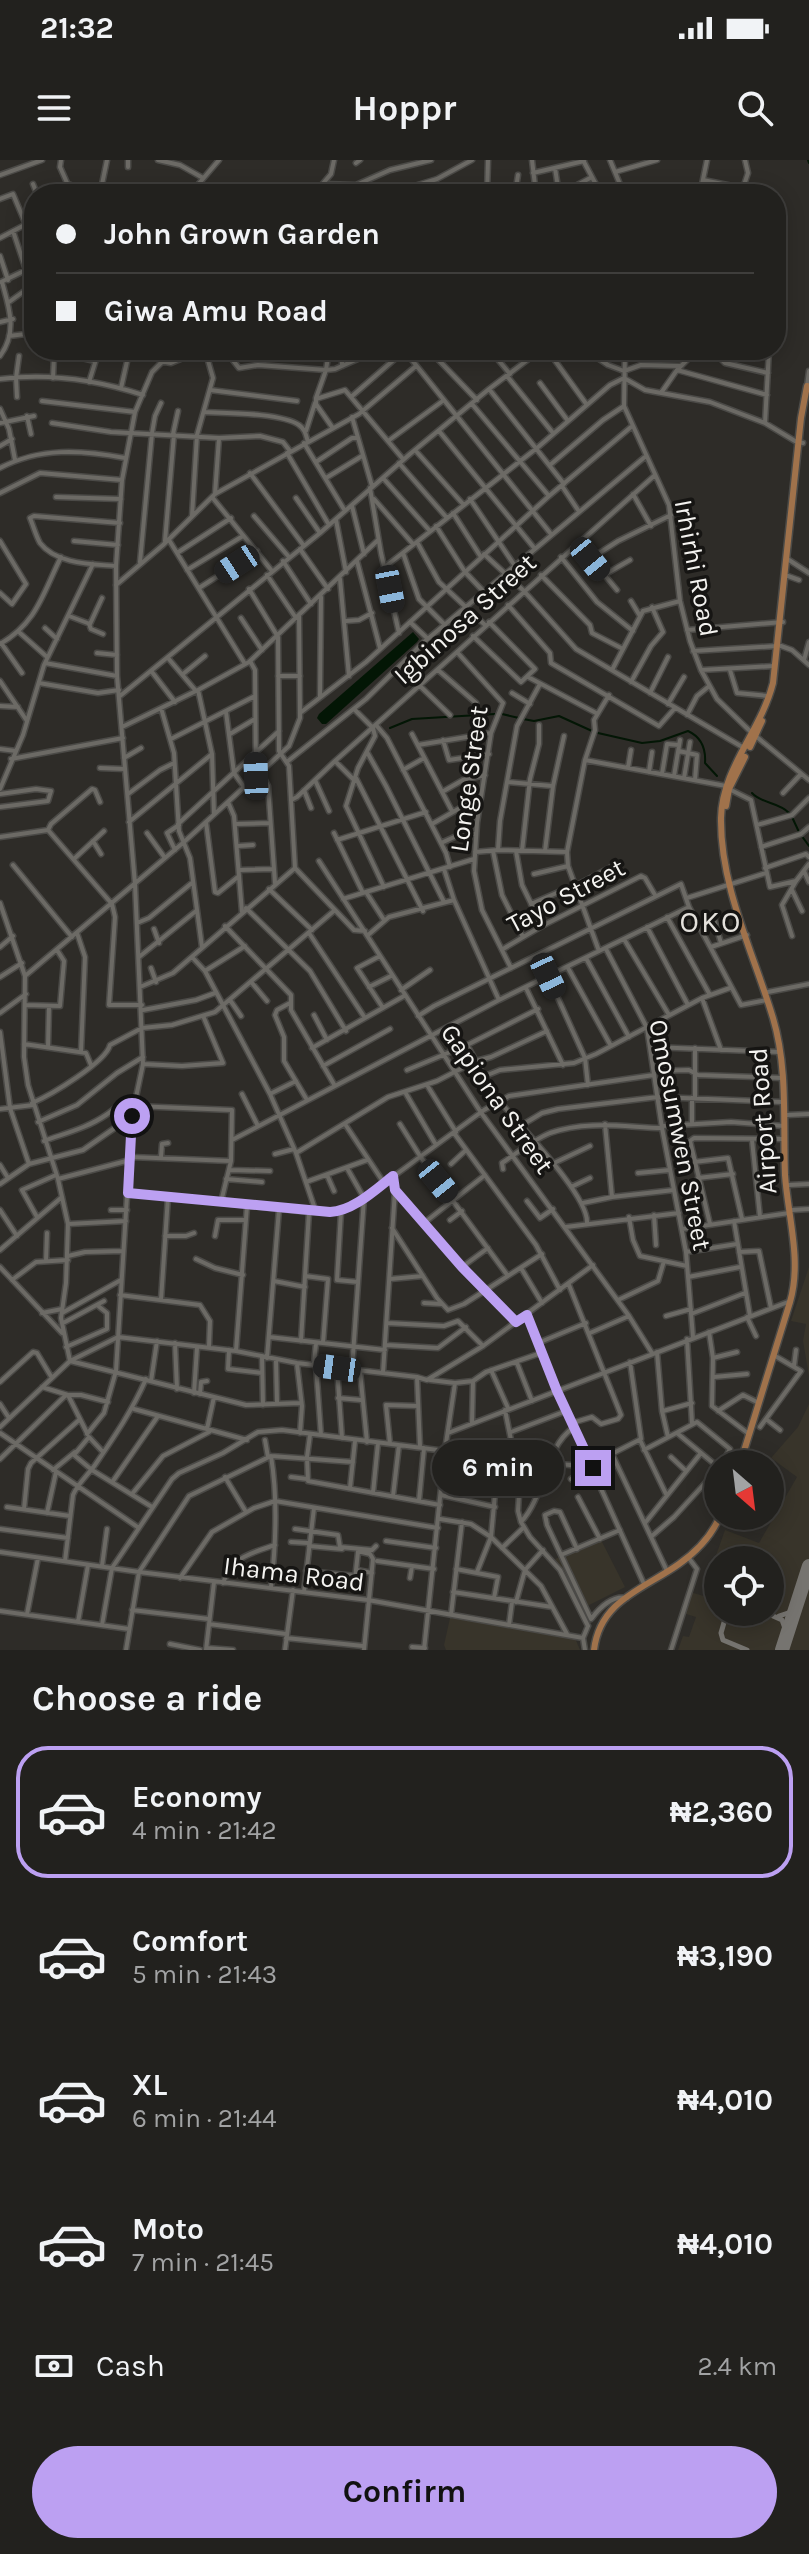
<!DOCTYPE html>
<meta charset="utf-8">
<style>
:root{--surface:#22211e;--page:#2e2e2b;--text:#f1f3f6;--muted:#a2a3a4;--line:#3f3e3c;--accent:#bca0f2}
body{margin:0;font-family:Karla,sans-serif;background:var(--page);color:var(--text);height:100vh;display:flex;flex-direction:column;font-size:30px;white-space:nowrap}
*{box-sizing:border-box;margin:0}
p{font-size:26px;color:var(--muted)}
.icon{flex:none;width:44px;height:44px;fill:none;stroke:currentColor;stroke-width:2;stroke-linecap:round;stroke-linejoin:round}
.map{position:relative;height:1490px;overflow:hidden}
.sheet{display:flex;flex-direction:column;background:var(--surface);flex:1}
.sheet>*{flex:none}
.top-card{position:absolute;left:24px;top:24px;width:762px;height:176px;border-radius:32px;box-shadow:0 4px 20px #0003,0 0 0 2px var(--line);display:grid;align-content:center;height:176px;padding:0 32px;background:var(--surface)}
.needle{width:52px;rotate:152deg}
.fabs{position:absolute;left:704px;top:1290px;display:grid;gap:16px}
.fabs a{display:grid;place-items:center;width:80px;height:80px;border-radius:50%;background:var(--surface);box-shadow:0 4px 20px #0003,0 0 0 2px var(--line);font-size:40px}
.end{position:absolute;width:36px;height:36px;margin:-18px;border:10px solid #bca0f2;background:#111;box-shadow:0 0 0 4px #111}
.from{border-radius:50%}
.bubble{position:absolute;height:56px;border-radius:28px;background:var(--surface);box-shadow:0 4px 20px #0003,0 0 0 2px var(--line);font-size:26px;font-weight:700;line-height:56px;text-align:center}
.car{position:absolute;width:24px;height:48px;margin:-24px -12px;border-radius:10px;box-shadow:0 0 6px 2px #0007;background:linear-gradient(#222 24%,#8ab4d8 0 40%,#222 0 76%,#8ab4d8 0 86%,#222 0)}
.top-card b{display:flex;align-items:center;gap:28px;height:76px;font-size:30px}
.top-card b+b{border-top:2px solid var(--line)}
.top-card i{width:20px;height:20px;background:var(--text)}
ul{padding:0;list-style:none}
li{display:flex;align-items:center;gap:24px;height:132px;margin:0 16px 12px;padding:0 16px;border:4px solid transparent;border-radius:32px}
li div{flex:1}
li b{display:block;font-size:30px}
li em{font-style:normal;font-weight:700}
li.active{border-color:var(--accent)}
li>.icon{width:72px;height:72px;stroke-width:1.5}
h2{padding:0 32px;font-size:36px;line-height:96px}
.pay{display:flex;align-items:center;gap:20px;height:88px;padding:0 32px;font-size:30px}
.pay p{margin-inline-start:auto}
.primary-button{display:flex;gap:16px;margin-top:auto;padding:16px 32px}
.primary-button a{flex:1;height:92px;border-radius:48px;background:var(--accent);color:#111;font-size:32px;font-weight:700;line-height:92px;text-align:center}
.status{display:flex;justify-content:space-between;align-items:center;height:56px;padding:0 40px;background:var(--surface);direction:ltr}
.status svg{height:22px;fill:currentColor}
header{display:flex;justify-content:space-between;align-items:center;height:104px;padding:0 32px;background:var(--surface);font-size:36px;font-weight:700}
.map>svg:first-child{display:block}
</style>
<div class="status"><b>21:32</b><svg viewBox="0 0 49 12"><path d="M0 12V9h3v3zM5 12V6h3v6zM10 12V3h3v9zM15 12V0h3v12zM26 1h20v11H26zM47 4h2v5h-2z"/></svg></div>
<header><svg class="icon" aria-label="menu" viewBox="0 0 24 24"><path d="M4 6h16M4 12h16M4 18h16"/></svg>Hoppr<svg class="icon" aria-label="search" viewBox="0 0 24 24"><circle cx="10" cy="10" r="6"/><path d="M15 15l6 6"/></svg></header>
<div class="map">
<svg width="809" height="1490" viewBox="0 0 809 1490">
<rect width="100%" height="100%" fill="#2e2c28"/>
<path fill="#38342a" d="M809 1107V1216L803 1181 806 1164 791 1161Z
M809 1244V1490H678L683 1476 689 1477 696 1457 683 1453 690 1432 707 1437 715 1413H718V1452H770V1400H718V1405L713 1404 725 1370 759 1383 797 1317 771 1298 798 1267Z
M601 1380 625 1427 581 1449 555 1399Z
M450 1458 575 1478 580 1490H446L444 1485Z"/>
<path fill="#031605" d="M413 472 419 479 417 482 326 564H322L317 558 319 554Z"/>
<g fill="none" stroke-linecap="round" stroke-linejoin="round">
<path stroke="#031605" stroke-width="2" d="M808 0 809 3
M502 554 519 558
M523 559 534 561 559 556 592 571
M390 568 412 559 495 554
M598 573 642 583 660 581 688 571C701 577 706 589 705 603L717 616
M752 633C762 644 779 642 789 653
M792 657 799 672
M801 675 809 686"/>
<path stroke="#767470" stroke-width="5" d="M727 1452 721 1473 723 1480 747 1490
M764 1452 782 1460 787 1474
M779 1456 791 1452 796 1446
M780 1490 783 1486"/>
<path stroke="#767470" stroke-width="14" d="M782 1490 809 1406"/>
<defs>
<path id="minor" d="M61 0 60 7 72 34
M128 0V7
M158 0 180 5 203 18
M532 0 536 34
M610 0 624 34
M584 2 601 34
M356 3 360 0
M555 8 559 34
M615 12 657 0
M533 13 584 1
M0 15 42 0
M703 20 742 28
M33 24 37 34
M68 24 96 34
M323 24 356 25 390 10 431 0
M356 25 362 34
M197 27 226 32 299 34
M100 34 107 0
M190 34 219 0
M314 34 331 14 334 0
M395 34V33
M406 34 408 28 437 19 472 0
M487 34 488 0
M515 34 518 15
M580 34 577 25 592 17
M700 34 707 0
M741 34 748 13 745 0
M0 39 13 34 26 65
M0 78 34 60
M0 96 8 120
M1 122 26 110 13 71
M9 142 34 124
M31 145H34
M0 162 13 159
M9 176 34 173
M113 190 128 197 121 228
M225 190 239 208 258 205 326 210 335 209 378 190
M404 190 551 374
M429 190 477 240
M490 190 510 214
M586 190 608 205 624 211 641 205 680 206
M625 190 624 246 669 345 680 441 690 481 701 510 717 539 752 573 809 620
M712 190 725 203 768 213
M694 193 703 195 709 190
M551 195 587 245
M0 196C18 172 9 147 2 122
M160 201 171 203 202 190
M342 206V190
M677 210 767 235
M507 216 553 273
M53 218 54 196 56 192 95 201
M0 219C47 213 97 220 143 235
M89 222 99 190
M540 223 568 261
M807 226 809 211
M489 229 564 324
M210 230 297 241
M661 233 677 210 697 190
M17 237 16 218 19 196
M351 237 404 191
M316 238 326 210 329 190
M42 241 135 252
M472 244 549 336
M0 249 9 269 15 300
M204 252C226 253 282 253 299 265 305 269 306 275 308 282
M27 256 31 274
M352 257 372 326
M0 263 34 256
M52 263 111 272 219 278 260 276 283 282 290 291
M765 263 769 190
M332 267 316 244V239L345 230 403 299
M306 271 315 243
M439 271 535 389
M173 274 178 251
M388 281 444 240
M304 283 345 351
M0 286 12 279
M415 290 463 344
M287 293 329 365
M316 302 352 278H358
M399 303 447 358
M550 305 603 260 624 246
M0 308C40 287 82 290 125 298
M250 313 304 386
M326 318 362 296
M383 318 430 371
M562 326 578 350
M370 328 381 393 399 473
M0 333 40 313 122 320
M215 334 219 278
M633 334 651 366
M56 337 121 339
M212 337 272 411
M296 338 320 373
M374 339 413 384
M470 339 515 406
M352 346 364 394
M453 353 481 397
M192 356 197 275 213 218 205 190
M254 356 289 397
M336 360 346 412
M436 366 465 412 485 433
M169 380 245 504
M0 381 26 424 12 444 0 433
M74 381 118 385
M165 381 174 274
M417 382 439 422 485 465
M578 383 617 430
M300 389 328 429
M177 393 231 358
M403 393 419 439 445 465
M484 394 524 431 576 489 744 588
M561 397 597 442 633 471
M590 399 618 381 671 355
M789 400 809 413
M283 401 311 444
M357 401 380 488
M140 402 152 273 155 256 161 243
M115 406C91 404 56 404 40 383 36 376 33 365 30 358L34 356 120 363
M386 406 537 288 610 225 624 218 645 230 710 242 765 263 795 281 803 283
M187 410 243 376
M267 415 296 458
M541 415 590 465 592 473 623 489
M604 415 630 400
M788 416 799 420
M340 419 349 516
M116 425 163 385 215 334 359 254 416 206
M199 428 257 391
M249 429 278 477 279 591 289 606 295 708 354 770 365 771
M631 441 640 456
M508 445 550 493 551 503 659 566 675 548
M69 456 90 464 102 438
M241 458 262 490
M346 461 359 460 372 453
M410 462 428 479
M89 464 91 469 103 474
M45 468 57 479
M687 470 783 462
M20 473 47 497
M473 476 521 522 535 509 489 462
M1 483 22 513
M0 484C37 463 43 433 61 397
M781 486 792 490 809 505
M693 491 777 486
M457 492 503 543 491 573 477 663 474 711 482 750 511 808
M97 493 117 495
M168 498 196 531
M804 500 809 482
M250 501 255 510 256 616
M45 503 117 516
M438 510 476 543
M612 510 643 451 680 441
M701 510 774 506
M730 510 737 533 768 536
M152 512 175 542
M183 514 205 496
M278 516H300
M528 517 596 553
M0 521 27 561
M631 522 651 486 663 472 652 447
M39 523 98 533 119 530
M419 525 450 555
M198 530 212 594 214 654
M512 533 530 544
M650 533 668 497
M120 536 320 373 410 294 489 229 530 198 551 195 562 190
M320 537 321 437
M668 544 684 517
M0 546 18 547
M161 548 174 593 179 671 190 698 202 787
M354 549 373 568 375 576 358 608 346 646 384 727
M226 552 234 613 244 627
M300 553 366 502 549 336 631 267
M687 555 697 536 708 527
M376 565 387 578 446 693 450 707
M122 567 198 530 249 502 378 380
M230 574 255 559
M412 574 452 651
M171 579 255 536
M443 580 449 600 489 594
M418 585 491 573
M0 589 16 591
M679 591 697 595 695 620
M367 592 386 626 444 742
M124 598 141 588
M11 599 123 578
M585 600 726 626
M288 601 366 539 424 482 646 296
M335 601 655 315
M100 608 125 609
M628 608 631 590
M403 610 424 598
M261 612 268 626 275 723
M649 612 652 592
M662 614 667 584 679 585
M674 616 680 580
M356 618 423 751
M684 618 690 582
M315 620 329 651
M507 622 552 626
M0 629 23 575 44 505 93 404
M729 629 751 640 770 727 796 721 809 704
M304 630 311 648
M442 632 463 620 485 615
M783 633 801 614
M0 634 36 629 51 631 48 641 0 647
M128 634 160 610 174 603
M291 640 297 637 335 601 355 621
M228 642 234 656 242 752
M129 662 212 594
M206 662 215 732 218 733 239 716
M178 664 279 571
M235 664 270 663
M432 664 481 636
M757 665 792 655 809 638
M48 670 112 744 115 757 109 845H142
M147 673 165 698
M334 673 363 733
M0 677 48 670 51 664 92 629 95 630 100 642
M337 680 426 652
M93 681 101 694
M441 683 461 674H476
M238 686 253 685
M761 687 801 674 809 667
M175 690 167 673 179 665
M498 690 500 661 517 566 540 524
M493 691 502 735 523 777
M516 691 522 725 542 766
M522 691 530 619 539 584V565
M545 691 553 626 564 576
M475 692 498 690 567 692
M74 699 104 671
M319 701 482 954 629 1156 652 1193
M13 705 72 777
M765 708 806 694 809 697
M444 709 454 740 499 840
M240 710 273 709
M804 711 809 722
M534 714 568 706
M575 726 611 707
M269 729 312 770
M792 730 802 751
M366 732 384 760
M687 738 766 713
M343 739 474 699
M0 743 25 816 24 897 28 925 58 1019 68 1064 66 1123 61 1158 70 1201
M531 744 561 731 576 728
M246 748 310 811 346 871
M667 757 710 835
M714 759 721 783
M137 763 149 758 193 722
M225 766 291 835V850L335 926
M647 767 688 845
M154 769 159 783
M77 773 85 797 81 892
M309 773 365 858
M368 775 389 757 454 740
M792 776 782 745 796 721
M624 779 669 855
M0 787 13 776
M711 787 747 775
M503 789 542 766 641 716 645 718 655 735
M606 789 647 868 662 968 686 1092 693 1177
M599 791 568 706 567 692 585 600 595 570 594 560 609 535
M380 796 357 808 383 848
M139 797 196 751
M192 797 205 811 270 934 296 993 316 1052
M586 798 629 877
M151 808 156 822
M568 808 611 886
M205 811 245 786
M25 816 184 682 289 586 300 558 299 455
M548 816 585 898 588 925
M0 817 22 803
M252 823 267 841
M140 827 173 813 295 708
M369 827 391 816
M526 828 563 905
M401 830 430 810
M768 832 809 824
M702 838 721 890
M230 840 241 856
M290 843 277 850 275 855 284 877V901L307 940
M25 845 60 846 64 801 57 790
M143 850 196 840 215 833
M0 853 26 834
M314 855 327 880
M418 856 434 846 681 724 689 747 741 845 767 840
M0 872 10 948 29 1004
M24 884 86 893 91 905
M467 885C478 904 488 927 502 944 521 967 589 1036 587 1063
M48 887 49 846
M652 887 779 892
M312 888 404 836
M143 904 182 906 223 903 204 858
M323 906 390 869
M407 910 467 885 538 849
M655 911 689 910 698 915 782 918
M485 916 500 910 574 903 596 894 702 838 730 828
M427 925 456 972
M405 932 436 985
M242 934 258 966
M270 934 296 921
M695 938V888
M32 943C51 935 106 902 110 885L142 868 172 865 215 852 335 750
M134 946 232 950 231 1001 221 1042
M0 949 33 945
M787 955 809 954
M38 962 77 945 117 913 143 897
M692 962V938
M345 964 384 1023
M400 964 420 996 508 1116
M605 964 612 1037
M522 965 542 953 558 949 658 937 783 942
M663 966 731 962 784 966
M454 973 536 1085 560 1130
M232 980 499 840 689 747
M752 980 760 1057
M44 981C66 973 87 968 106 955 116 948 123 940 135 939
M296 993 388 937 437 921 476 901 491 897 547 871
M275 994 294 989
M131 997 231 1001
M161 997 162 984 168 983
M694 1002 728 998 742 1059
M451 1004 466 990
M552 1004 590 986
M0 1005 8 1018
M347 1008 364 1038 352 1209
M503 1009 502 1003C517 993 533 980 550 973 587 960 624 967 662 968
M230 1010 270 1011
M638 1013 670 1010
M327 1015 334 1031
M698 1018 733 1014
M58 1019 130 1000
M226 1019 262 1022
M306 1022 367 1000
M0 1024 29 1004 83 990 132 956
M789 1025 809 1024
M571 1027 590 1018
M396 1031 462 1107 516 1162
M128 1033 309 1052H341L364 1038 484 950 509 936 654 915
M527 1041 540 1058 553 1049
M583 1043 612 1037 674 1030
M0 1050 17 1076
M111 1050H127
M792 1050 809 1049
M654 1055 656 1085
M37 1057 22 1030 56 1015
M629 1057 633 1080 640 1096 687 1106
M450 1060 462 1051
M734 1061 750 1156
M424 1063 485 1015
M68 1064 126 1061
M710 1064 690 981 694 978 784 979
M566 1067 679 1053
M392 1068 437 1138 448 1150 464 1144 542 1094
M682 1069 789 1053
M165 1076H186L194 1073
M215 1076 218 1060H246
M0 1090 62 1037
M686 1092 737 1084
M739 1092 759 1091 771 1148
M68 1096 85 1092 123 1091
M196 1099 215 1108 243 1115
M46 1101 47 1073
M0 1107 62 1173
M462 1107 488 1088
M521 1108 542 1143
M305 1116 328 1119
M688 1117 740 1107
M390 1119 423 1116
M12 1120 36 1102 68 1100
M337 1120 341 1052
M337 1120 358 1122
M274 1121 305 1127
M569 1125 621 1255 618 1259 601 1264 592 1257 572 1263
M120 1135 200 1145 210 1161 209 1186
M161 1140 168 1037
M618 1140 658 1121 664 1101
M424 1143 442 1144
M42 1153 62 1149
M62 1153 121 1120
M691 1154 745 1133
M527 1155 557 1231 644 1424
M666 1156 691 1149
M747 1157 756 1176
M65 1162 104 1141
M387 1163 444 1166 458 1161 483 1186
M709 1172 713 1198 712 1246 749 1274
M590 1173 629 1156
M269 1177 385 1190
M687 1179 692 1263
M301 1181 309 1052
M175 1183 177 1229
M323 1183 328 1119
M538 1183 586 1163
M386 1185 438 1188 466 1167
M66 1187 107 1169V1153L97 1145
M229 1190 228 1209 262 1213
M236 1191 247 1046
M657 1192 662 1251 668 1277
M262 1196 263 1245
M267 1198 279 1049
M713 1198 737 1192
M70 1201 246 1245 300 1243
M276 1201 277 1242
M517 1203 532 1241
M297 1204 302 1246 300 1273
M314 1204 316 1183
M316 1206 321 1275
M794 1206 796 1190
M337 1208 342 1278
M491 1210 508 1248
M360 1211 367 1282
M383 1213 395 1030 393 1016
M417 1217 420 1287
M714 1217 747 1214
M430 1220 455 1223 473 1221 486 1212 541 1193
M151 1221 157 1181
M0 1222 33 1192 37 1193 52 1218
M42 1227 68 1235 87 1273
M194 1233 197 1188
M200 1234 201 1222 207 1221
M68 1235H81L108 1242
M338 1238 361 1240
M0 1244 9 1258
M134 1249 247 1280
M505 1250 515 1300
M663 1251 692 1243
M718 1251 743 1235 759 1243
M766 1259 780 1270
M472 1263 473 1221
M0 1267 70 1201 118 1177 236 1191 297 1203 417 1217 427 1220 483 1186 593 1105
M760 1267 801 1211 777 1197
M207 1269 214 1237
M511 1272 566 1251
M0 1273 139 1368
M448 1273 788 1142
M677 1273 718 1307
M87 1274 104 1253 116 1211 132 956 143 904 135 724 117 516 116 406 122 320 135 252 152 212 174 190
M310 1275 307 1297 308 1321 440 1345
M265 1280 268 1297
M640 1280 666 1334
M390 1284 386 1245 418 1246
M644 1290 697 1262 730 1289 722 1304
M103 1292 89 1277 74 1295 92 1310 152 1347
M612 1294 667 1411
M671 1297 686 1311
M0 1299 66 1235
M521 1302 518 1351 521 1362 530 1377 560 1410 588 1466
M592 1304 641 1279 630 1202
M53 1310 75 1292
M467 1316 496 1323 491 1377 477 1412
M225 1317 246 1352
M291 1317 307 1319
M571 1319 593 1308
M113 1321 158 1256
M350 1328 355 1281
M373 1333 378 1283
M132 1334 163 1296 209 1272
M441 1335 495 1347
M393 1336 399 1285
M578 1337 600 1379
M419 1341 424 1288
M7 1347 70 1356
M24 1349 28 1309 31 1303 79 1260
M47 1353 56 1312
M440 1359 471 1364 491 1377 541 1426 567 1474
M521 1362C546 1335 544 1288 573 1268
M645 1363 701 1293
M0 1369 68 1378
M295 1369 338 1375 340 1387 372 1390 376 1386
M652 1376 674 1357 718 1309
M386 1381 436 1388
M291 1382 308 1383
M309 1386 342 1389
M502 1388 524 1367
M577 1389 560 1352 554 1351 545 1355 547 1365 591 1459
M358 1391 370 1394 373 1399 364 1490
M0 1392 139 1412 368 1440 583 1478
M561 1395 620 1370
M65 1401 73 1335C78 1323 87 1316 95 1305 114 1277 132 1251 146 1219
M377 1401 434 1409
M102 1406 107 1369
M456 1409 498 1417 494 1438
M357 1410 372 1413
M306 1411 356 1416
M180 1418 212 1372 254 1348 275 1341 438 1368
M410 1418 412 1406
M223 1423C232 1397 251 1393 275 1385
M271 1427C276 1384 278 1339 271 1296
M354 1428 358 1392
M304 1432 314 1348
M453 1432 552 1447
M516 1442 525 1410 543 1390
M132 1450 209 1459
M0 1451 129 1469
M27 1454 38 1398
M451 1455 462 1362
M592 1458C600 1447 613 1435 627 1438
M78 1462 88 1405
M209 1464 286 1474
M102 1465 112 1408 172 1319 179 1313 223 1293 258 1272 282 1270 515 1300 592 1307
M509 1465 512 1442
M286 1478 363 1486
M170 1484 200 1490
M412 1487 425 1488
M207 1488 233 1490
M126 1490 139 1412 189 1336 271 1296 353 1302
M206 1490 214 1422
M285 1490 293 1430
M424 1490 445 1290 455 1223
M585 1490 583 1478 588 1466
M671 1490 697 1409 688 1397"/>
<path id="major" d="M750 587 762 561
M726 646 729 629 745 597
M740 1304 790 1142C802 1101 788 1057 785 1015 783 963 788 908 773 858 754 794 720 727 721 658 722 608 761 571 773 523L801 258 807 226
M594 1490C600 1440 644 1429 679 1404 696 1392 712 1375 720 1356"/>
</defs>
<use href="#minor" stroke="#4b4a47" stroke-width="7"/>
<use href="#major" stroke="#4b4a47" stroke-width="9"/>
<use href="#minor" stroke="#6c6a65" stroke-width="4"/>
<use href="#major" stroke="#a0724b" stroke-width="6"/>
</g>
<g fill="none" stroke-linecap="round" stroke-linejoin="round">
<path stroke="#bca0f2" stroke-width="10" d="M132 956 128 1033 330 1052C353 1051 375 1030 393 1016L395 1030 462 1107 516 1162 527 1155 557 1231 593 1308"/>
</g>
<g text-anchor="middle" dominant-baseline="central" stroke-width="7" stroke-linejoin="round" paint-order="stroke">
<g font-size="26" fill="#f4f3f0" stroke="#161513">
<text transform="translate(696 408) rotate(79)">Irhirhi Road</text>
<text transform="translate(465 459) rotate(-42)">Igbinosa Street</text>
<text transform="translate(469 619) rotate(-82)">Longe Street</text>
<text transform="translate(566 736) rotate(-28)">Tayo Street</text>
<text transform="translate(497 939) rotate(55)">Gapiona Street</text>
<text transform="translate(763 961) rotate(-94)">Airport Road</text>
<text transform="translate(680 975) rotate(79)">Omosumwen Street</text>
<text transform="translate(294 1414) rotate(7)">Ihama Road</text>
</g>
<g font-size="30" letter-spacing="2" fill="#e4e1dc" stroke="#161513">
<text x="711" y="762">OKO</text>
</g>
</g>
</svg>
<div class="fabs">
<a><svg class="needle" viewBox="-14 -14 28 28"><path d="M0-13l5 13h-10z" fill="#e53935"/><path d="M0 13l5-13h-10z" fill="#a2a3a4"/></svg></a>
<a><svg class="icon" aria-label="locate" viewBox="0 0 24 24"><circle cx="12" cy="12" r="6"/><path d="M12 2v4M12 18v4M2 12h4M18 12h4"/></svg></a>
</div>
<i class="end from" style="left:132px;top:956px"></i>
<i class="end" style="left:593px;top:1308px"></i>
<div class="bubble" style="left:432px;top:1280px;width:132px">6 min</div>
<i class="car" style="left:590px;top:399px;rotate:141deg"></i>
<i class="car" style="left:237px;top:404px;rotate:237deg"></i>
<i class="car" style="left:390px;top:429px;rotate:169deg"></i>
<i class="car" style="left:256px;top:616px;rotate:358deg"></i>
<i class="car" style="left:548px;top:816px;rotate:155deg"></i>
<i class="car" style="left:438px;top:1021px;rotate:141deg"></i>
<i class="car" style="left:337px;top:1208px;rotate:278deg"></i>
<div class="top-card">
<b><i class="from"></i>John Grown Garden</b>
<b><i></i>Giwa Amu Road</b>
</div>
</div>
<section class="sheet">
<h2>Choose a ride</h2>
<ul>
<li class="active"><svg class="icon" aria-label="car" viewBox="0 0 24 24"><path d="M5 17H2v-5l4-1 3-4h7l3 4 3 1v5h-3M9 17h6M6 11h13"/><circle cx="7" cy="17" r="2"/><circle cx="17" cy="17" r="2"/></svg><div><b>Economy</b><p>4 min · 21:42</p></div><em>₦2,360</em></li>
<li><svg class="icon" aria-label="car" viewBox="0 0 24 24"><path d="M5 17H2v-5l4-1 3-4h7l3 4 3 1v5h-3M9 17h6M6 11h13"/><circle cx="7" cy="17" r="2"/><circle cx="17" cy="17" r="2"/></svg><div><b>Comfort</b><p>5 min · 21:43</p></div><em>₦3,190</em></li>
<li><svg class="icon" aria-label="car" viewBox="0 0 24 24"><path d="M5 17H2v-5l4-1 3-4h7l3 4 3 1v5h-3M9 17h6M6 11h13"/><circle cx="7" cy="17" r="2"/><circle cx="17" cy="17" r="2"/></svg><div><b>XL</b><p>6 min · 21:44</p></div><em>₦4,010</em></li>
<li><svg class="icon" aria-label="car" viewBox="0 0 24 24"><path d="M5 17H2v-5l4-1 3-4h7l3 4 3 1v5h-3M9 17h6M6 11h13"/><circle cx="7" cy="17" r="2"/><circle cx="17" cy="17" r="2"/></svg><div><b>Moto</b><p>7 min · 21:45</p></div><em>₦4,010</em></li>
</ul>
<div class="pay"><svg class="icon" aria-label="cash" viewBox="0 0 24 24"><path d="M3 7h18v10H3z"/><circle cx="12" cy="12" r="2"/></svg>Cash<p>2.4 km</p></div>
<div class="primary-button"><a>Confirm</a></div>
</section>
